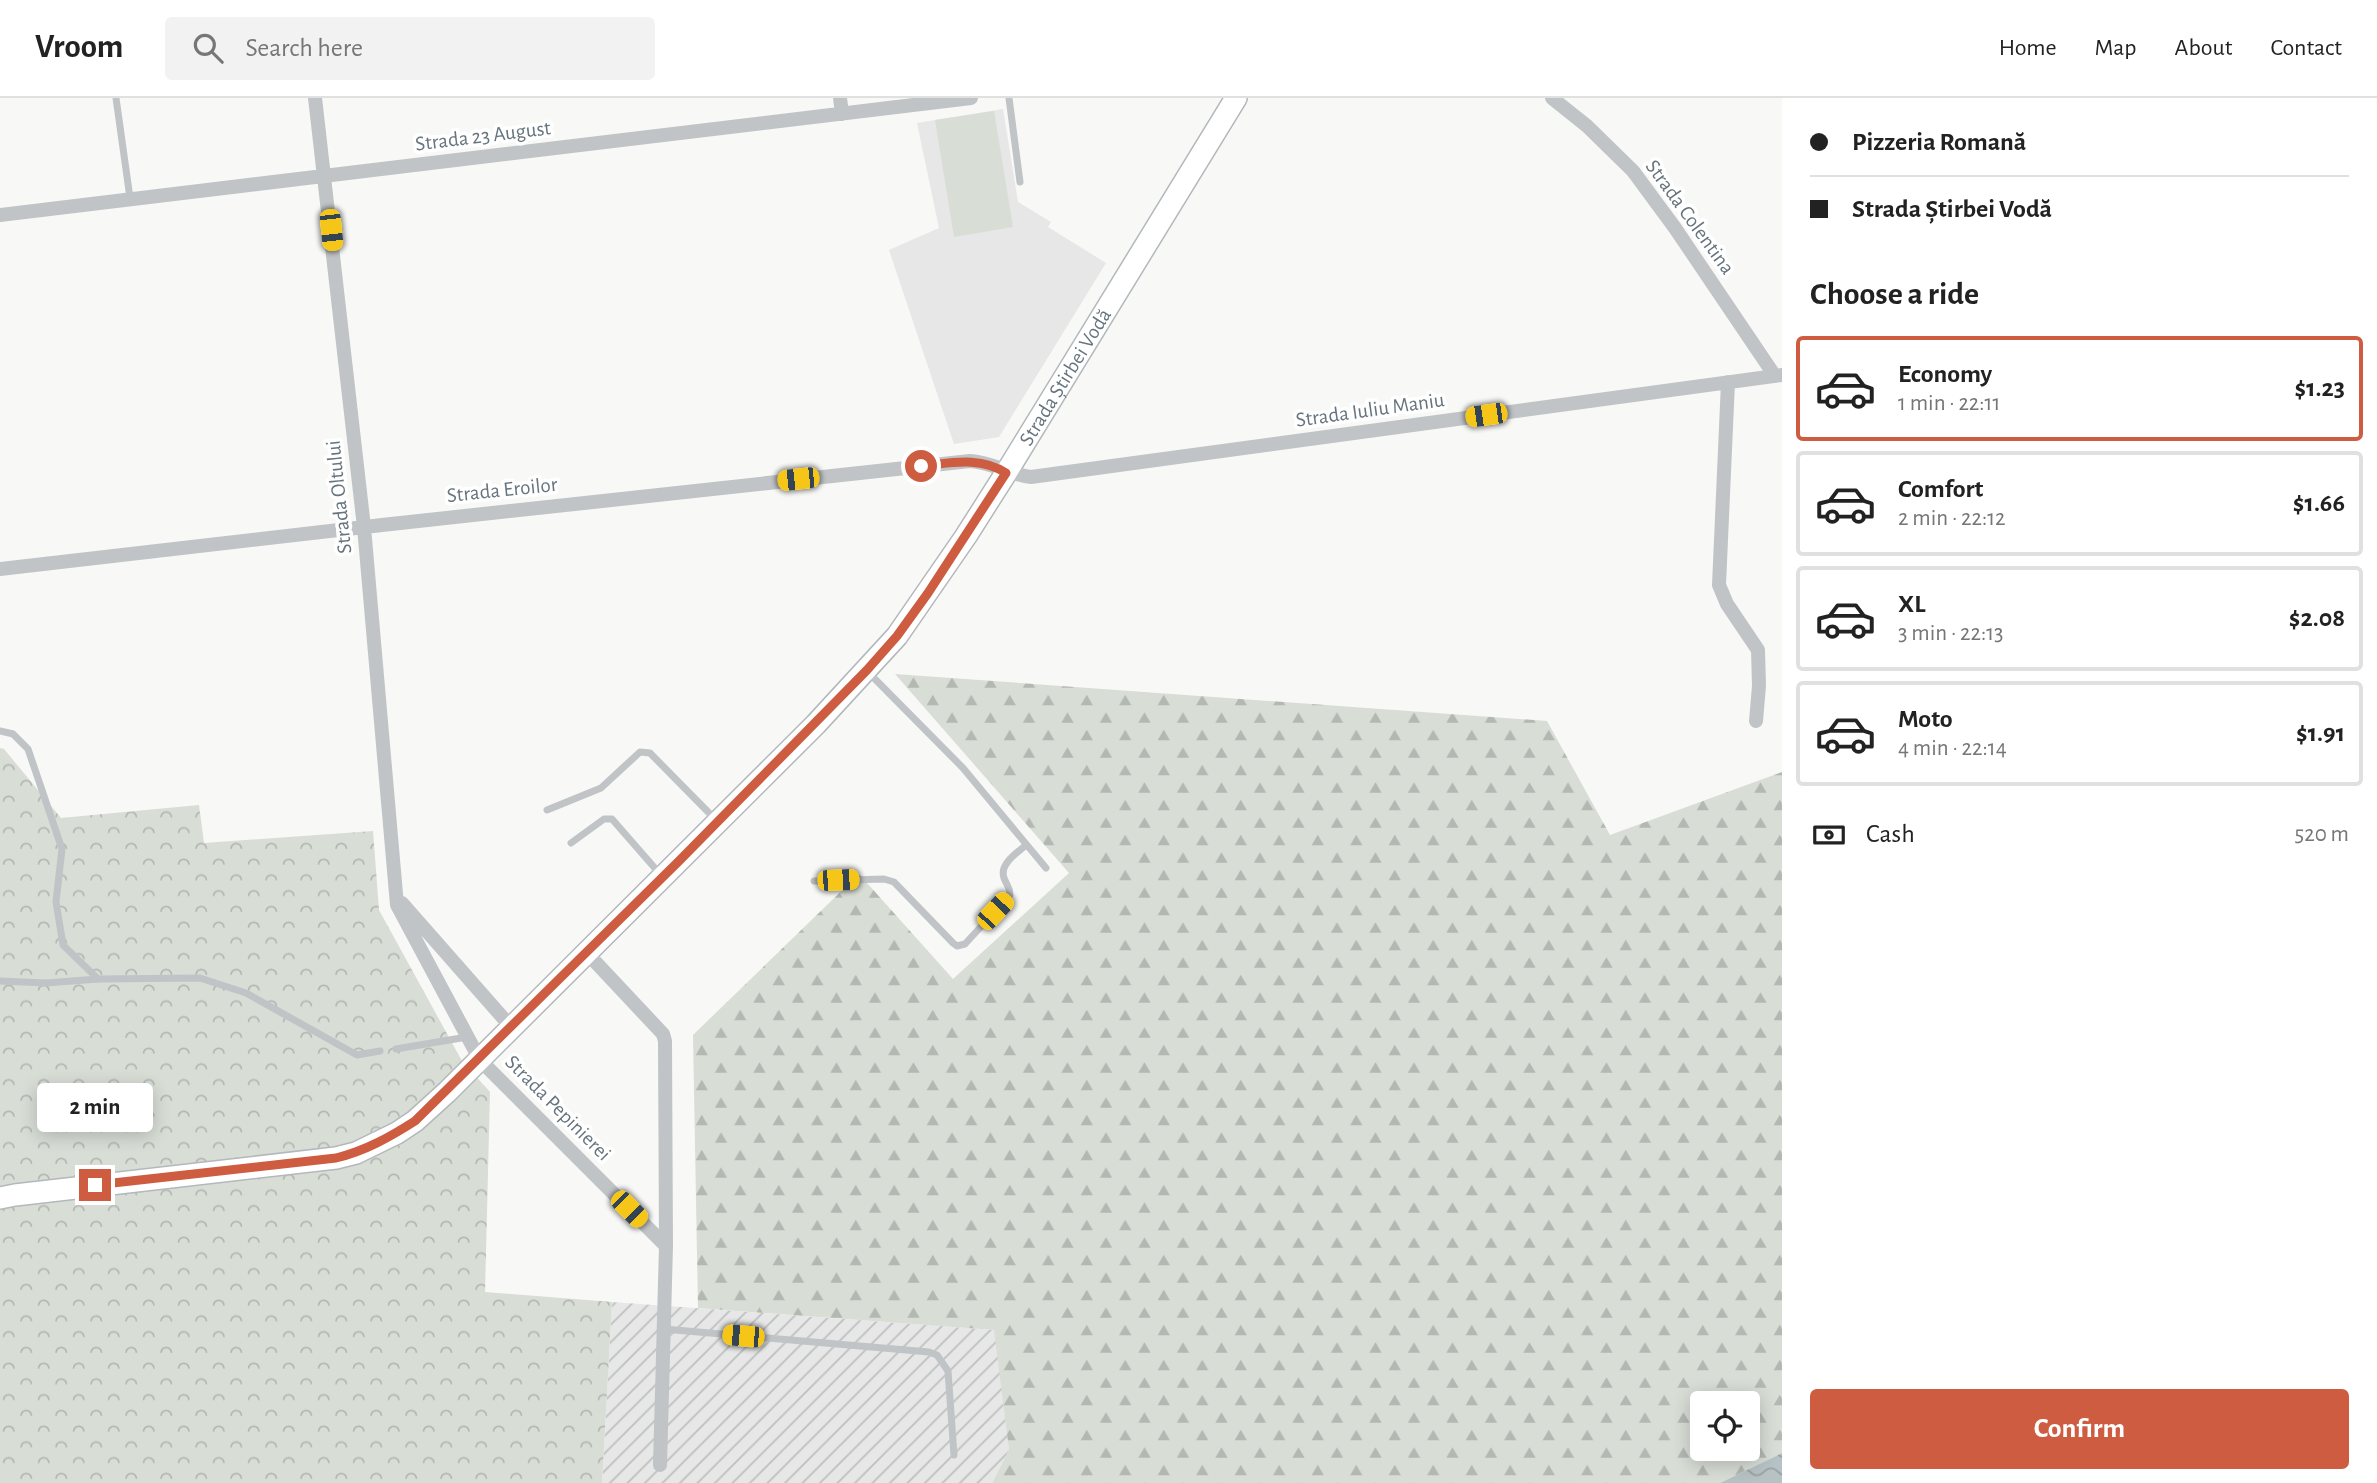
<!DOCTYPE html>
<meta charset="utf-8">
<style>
:root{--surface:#fff;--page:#f2f2f2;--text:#222;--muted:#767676;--line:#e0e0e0;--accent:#cd5c41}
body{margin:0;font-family:"Alegreya Sans",sans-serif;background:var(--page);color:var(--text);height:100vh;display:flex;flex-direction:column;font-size:26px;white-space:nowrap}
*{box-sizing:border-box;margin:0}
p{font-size:23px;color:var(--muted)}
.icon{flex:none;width:38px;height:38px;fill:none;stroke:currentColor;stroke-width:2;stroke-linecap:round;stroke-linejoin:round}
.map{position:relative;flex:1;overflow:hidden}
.sheet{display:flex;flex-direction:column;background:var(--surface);width:595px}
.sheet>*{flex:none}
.guide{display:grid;align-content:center;height:154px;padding:0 28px;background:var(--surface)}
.fabs{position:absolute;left:1690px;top:1293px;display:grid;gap:14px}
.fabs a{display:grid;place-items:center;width:70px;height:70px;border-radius:7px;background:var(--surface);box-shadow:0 4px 18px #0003;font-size:35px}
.end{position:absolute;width:32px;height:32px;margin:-16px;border:9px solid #cd5c41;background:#fff;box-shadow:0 0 0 4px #fff}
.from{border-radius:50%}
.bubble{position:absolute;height:49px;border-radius:7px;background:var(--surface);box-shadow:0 4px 18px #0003;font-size:23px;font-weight:700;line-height:49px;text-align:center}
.car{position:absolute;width:21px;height:42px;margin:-21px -10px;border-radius:9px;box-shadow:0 0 5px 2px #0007;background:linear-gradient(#f5c518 24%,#345 0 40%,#f5c518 0 76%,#345 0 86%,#f5c518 0)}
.guide b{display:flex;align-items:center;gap:24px;height:66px;font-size:26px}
.guide b+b{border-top:2px solid var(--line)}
.guide i{width:18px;height:18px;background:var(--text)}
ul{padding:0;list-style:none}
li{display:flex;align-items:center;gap:21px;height:105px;margin:0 14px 10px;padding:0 14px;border:4px solid var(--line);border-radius:7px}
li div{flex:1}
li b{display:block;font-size:26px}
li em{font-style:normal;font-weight:700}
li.active{border-color:var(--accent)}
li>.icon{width:63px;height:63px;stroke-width:1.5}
h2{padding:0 28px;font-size:32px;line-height:84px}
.pay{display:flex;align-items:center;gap:18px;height:77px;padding:0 28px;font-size:26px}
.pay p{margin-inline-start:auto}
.cta{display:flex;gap:14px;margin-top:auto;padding:14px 28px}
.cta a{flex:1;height:80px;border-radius:7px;background:var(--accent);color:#fff;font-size:28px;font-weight:700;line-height:80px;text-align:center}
header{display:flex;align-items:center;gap:42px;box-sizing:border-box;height:98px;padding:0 35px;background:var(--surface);border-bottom:2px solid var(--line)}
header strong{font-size:33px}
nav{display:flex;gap:38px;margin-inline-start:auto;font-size:24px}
.search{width:490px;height:63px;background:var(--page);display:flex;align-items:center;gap:18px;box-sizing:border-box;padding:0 24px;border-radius:7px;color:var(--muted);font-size:26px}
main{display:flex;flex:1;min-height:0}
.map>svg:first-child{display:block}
</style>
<header>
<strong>Vroom</strong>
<div class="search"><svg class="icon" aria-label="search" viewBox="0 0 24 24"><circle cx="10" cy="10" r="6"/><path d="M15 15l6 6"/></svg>Search here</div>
<nav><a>Home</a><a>Map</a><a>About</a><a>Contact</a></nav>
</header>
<main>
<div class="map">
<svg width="1782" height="1385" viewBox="0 0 1782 1385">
<defs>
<pattern id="industrial-furrows" width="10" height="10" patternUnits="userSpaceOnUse" patternTransform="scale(1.75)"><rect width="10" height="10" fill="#e6e7e6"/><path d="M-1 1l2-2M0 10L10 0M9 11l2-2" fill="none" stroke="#bec0c0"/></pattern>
<pattern id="forest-firs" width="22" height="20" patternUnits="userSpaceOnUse" patternTransform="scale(1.75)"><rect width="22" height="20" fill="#d8ddd6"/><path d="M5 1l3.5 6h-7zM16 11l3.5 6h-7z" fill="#b3b8b3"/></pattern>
<pattern id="park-crowns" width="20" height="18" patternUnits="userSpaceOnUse" patternTransform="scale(1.75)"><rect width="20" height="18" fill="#d8ddd6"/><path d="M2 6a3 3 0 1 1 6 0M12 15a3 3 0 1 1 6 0" fill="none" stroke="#b3b8b3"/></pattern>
<pattern id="water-waves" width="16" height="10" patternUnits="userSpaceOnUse" patternTransform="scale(1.75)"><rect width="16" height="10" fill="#b7c2c5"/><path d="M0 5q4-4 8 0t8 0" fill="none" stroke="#99a2a5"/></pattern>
</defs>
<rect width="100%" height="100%" fill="#f8f8f6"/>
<path fill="#e6e7e6" d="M1003 11 1018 104 1051 124 1048 129 1106 165 999 339 954 346 889 152 939 130 917 25Z"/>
<path fill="url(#industrial-furrows)" d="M612 1204 995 1232 1009 1352 992 1385H602Z"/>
<path fill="url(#forest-firs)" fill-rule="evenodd" d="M895 576 1547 623 1610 737 1782 674V1355L1720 1385H992L1009 1352 994 1232 698 1210 693 937 859 776 953 881 1069 775ZM1703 1306H1748V1351H1703Z"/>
<path fill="url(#park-crowns)" d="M0 650 4 651 61 720 199 707 204 745 373 733 379 812 462 963 490 994 485 1194 612 1204 602 1385H0Z"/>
<path fill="#d8ddd6" d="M994 13 1013 129 954 139 935 22Z"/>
<path fill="url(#water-waves)" d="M1782 1355V1385H1720Z"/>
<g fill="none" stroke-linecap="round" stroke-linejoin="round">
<defs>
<g id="secondary">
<path id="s1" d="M0 1100 15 1097 336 1060 356 1055 397 1035 415 1023 447 994 816 626 897 538 966 438 1006 375 1236 0"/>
</g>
</defs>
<use href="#secondary" stroke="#b3b8bb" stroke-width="24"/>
<path stroke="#c0c4c7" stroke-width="7" d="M116 0 130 100
M1009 0 1020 84
M868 574 963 670 1046 770
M0 633 13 636 28 651 62 751 56 804 63 847 98 881
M547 712 601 690 640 654 650 655 715 721
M571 745 604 721H612L660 776
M814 783 884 781 894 784 953 845 957 848 965 846 1010 797C1010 789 1007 788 1004 780 999 766 1017 755 1026 747
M0 883 46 885 98 881 200 880 246 895 357 957 380 953
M396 951 467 939
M664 1231 929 1254 937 1257 948 1273 954 1357"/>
<path stroke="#c0c4c7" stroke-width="14" d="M315 0 364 429 397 807 480 962 666 1148
M840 0 842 16
M1552 0 1587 28 1633 73 1675 130 1775 278
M0 117 971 0
M1728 284 1719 487 1727 506 1758 552 1759 588 1756 623
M0 471 382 427 970 363C993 364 1009 377 1031 379L1782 277
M402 805 512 930
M587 855 663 936 665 943 666 1148 660 1367"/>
<use href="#secondary" stroke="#fff" stroke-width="21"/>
</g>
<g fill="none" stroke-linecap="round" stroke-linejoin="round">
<path stroke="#cd5c41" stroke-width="9" d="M95 1087 336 1060C365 1053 390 1039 415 1023L679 763 867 572 897 538 928 495 1006 375C980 358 951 365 921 368"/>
</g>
<g text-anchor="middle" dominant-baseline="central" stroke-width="7" stroke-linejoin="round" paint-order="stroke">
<g font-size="21" fill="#66747d" stroke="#fff">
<text transform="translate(483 38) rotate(-7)">Strada 23 August</text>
<text transform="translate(1690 119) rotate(54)">Strada Colentina</text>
<text stroke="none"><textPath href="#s1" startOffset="1419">Strada Știrbei Vodă</textPath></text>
<text transform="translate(1370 312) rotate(-8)">Strada Iuliu Maniu</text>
<text transform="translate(502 392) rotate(-6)">Strada Eroilor</text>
<text transform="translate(339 399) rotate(-96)">Strada Oltului</text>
<text transform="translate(558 1010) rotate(45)">Strada Pepinierei</text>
</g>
</g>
</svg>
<div class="fabs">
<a><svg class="icon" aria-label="locate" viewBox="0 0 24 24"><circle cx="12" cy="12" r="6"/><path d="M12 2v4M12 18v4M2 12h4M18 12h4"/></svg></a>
</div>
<i class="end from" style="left:921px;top:368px"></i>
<i class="end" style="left:95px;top:1087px"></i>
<div class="bubble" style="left:37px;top:985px;width:116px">2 min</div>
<i class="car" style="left:331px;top:132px;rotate:174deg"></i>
<i class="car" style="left:1486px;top:317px;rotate:262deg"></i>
<i class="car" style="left:798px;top:381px;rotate:264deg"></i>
<i class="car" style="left:838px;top:782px;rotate:88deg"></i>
<i class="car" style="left:995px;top:813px;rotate:43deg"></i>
<i class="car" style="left:629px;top:1111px;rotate:135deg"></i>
<i class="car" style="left:743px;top:1238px;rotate:275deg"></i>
</div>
<section class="sheet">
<div class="guide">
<b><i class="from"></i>Pizzeria Romană</b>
<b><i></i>Strada Știrbei Vodă</b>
</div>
<h2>Choose a ride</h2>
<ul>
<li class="active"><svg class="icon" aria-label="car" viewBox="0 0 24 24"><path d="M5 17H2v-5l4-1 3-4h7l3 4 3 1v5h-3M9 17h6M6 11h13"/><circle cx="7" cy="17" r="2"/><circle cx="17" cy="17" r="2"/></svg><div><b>Economy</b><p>1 min · 22:11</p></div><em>$1.23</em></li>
<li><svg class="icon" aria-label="car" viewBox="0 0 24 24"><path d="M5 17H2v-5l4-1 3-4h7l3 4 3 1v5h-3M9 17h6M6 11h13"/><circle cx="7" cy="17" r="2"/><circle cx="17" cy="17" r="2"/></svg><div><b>Comfort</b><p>2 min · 22:12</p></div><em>$1.66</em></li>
<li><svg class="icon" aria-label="car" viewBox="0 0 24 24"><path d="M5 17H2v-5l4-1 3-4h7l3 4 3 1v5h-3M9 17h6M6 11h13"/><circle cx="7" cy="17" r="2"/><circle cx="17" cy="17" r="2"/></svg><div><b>XL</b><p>3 min · 22:13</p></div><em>$2.08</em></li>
<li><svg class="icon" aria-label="car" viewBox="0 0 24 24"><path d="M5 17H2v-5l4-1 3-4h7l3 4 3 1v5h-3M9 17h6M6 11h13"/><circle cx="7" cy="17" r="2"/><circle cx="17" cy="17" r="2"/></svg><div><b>Moto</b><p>4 min · 22:14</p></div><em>$1.91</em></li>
</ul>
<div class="pay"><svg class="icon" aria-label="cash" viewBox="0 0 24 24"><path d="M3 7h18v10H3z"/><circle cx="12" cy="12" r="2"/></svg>Cash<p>520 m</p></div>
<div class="cta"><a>Confirm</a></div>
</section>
</main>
